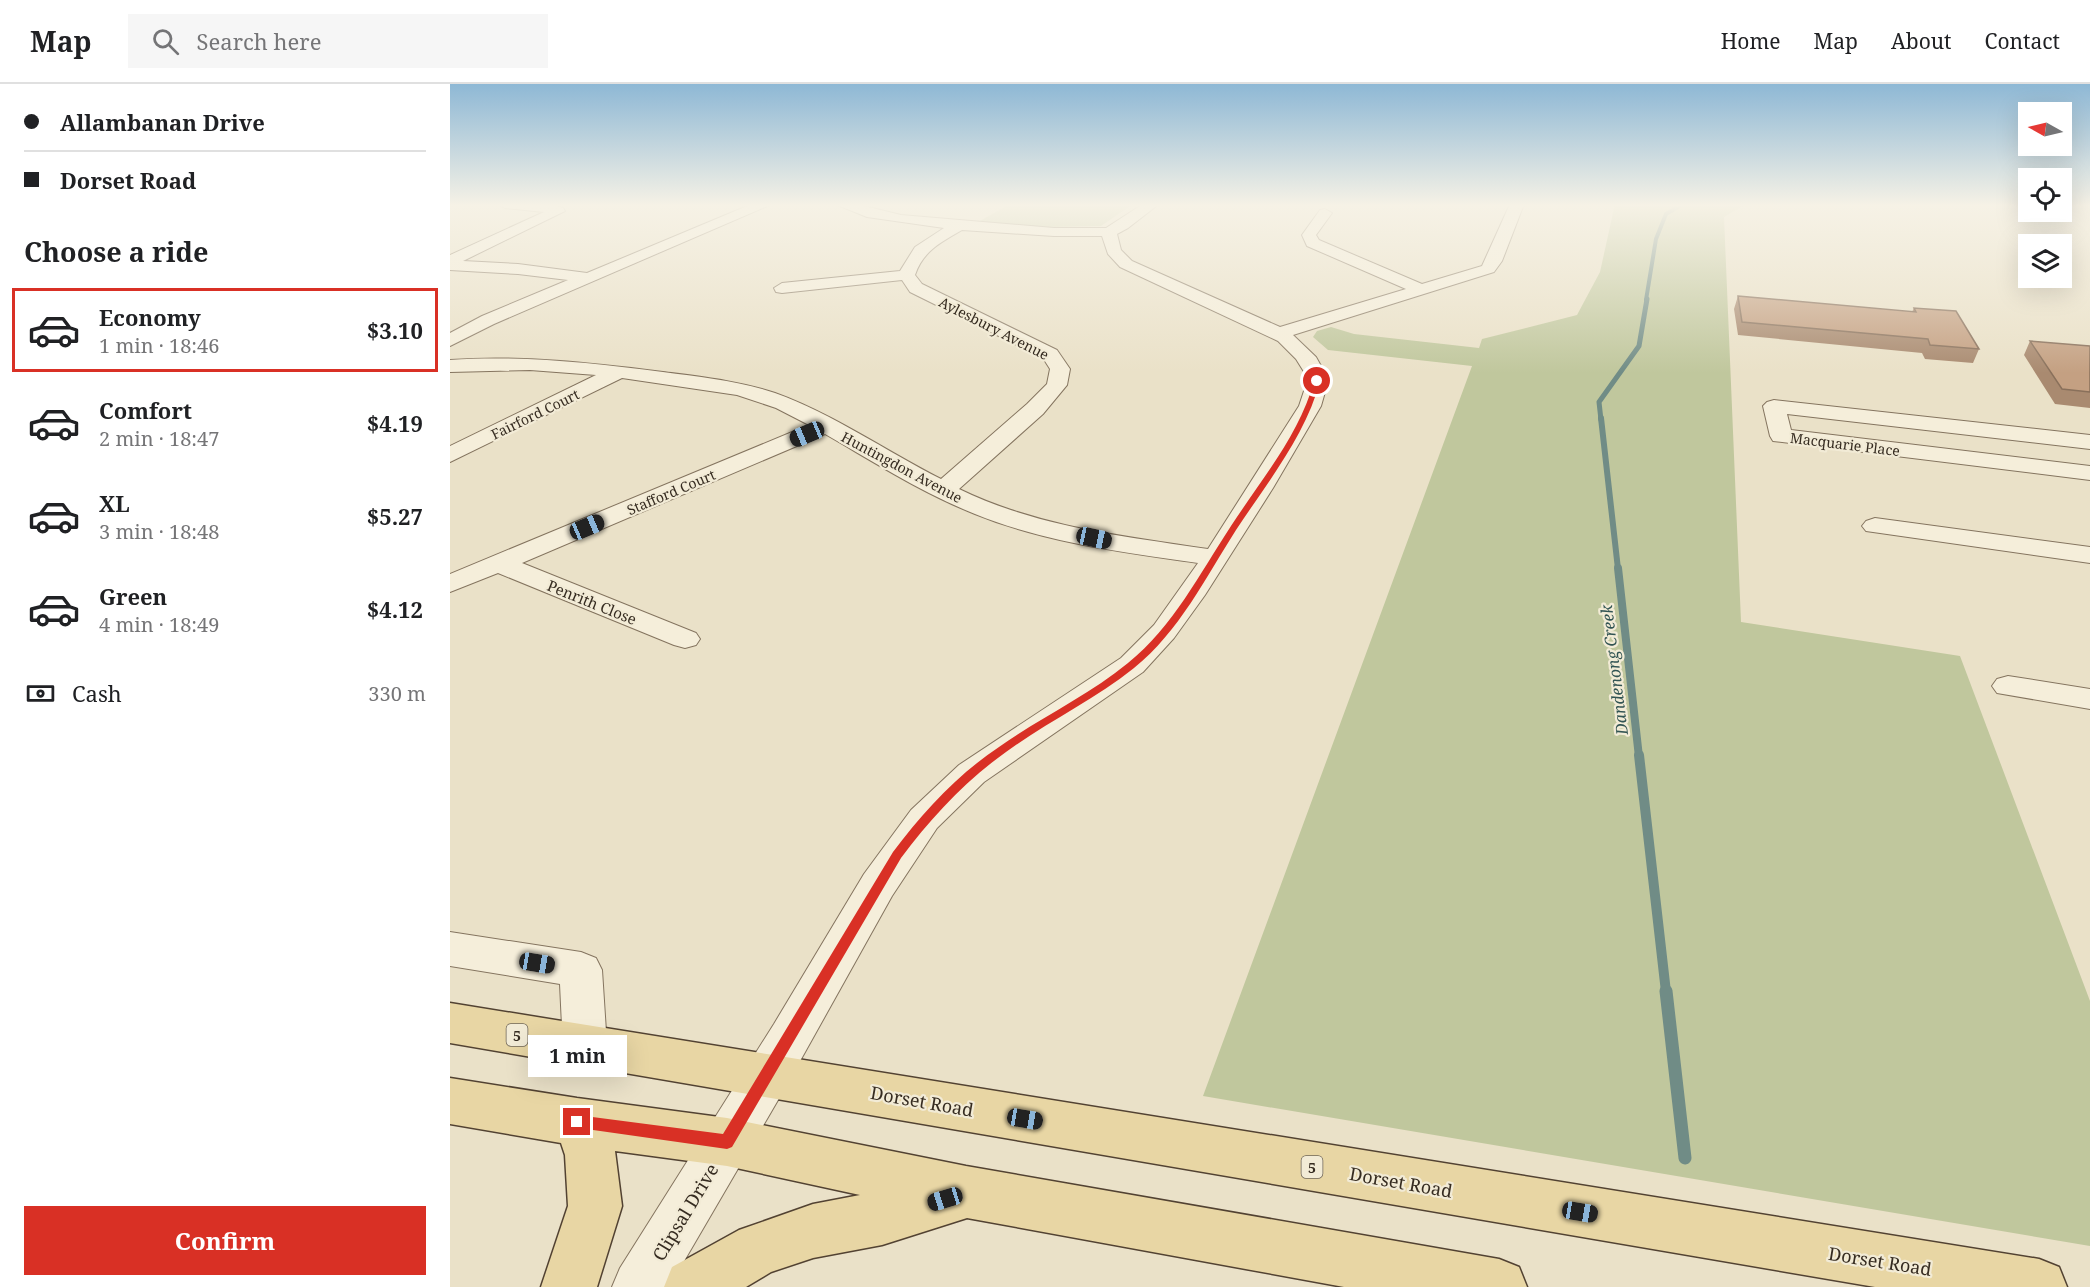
<!DOCTYPE html>
<meta charset="utf-8">
<style>
:root{--surface:#fff;--page:#f6f6f6;--text:#202124;--muted:#757577;--line:#e0e0e0;--accent:#d93025}
body{margin:0;font-family:"Noto Serif",serif;background:var(--page);color:var(--text);height:100vh;display:flex;flex-direction:column;font-size:22px;white-space:nowrap}
*{box-sizing:border-box;margin:0}
p{font-size:20px;color:var(--muted)}
.icon{flex:none;width:33px;height:33px;fill:none;stroke:currentColor;stroke-width:2;stroke-linecap:round;stroke-linejoin:round}
.map{position:relative;flex:1;overflow:hidden}
.side{display:flex;flex-direction:column;background:var(--surface);width:450px}
.side>*{flex:none}
.guide{display:grid;align-content:center;height:132px;padding:0 24px;background:var(--surface)}
.needle{width:39px;rotate:278deg}
.controls{position:absolute;left:1568px;top:18px;display:grid;gap:12px}
.controls a{display:grid;place-items:center;width:54px;height:54px;border-radius:0px;background:var(--surface);box-shadow:0 6px 24px #0002;font-size:30px}
.end{position:absolute;width:27px;height:27px;margin:-14px;border:8px solid #d93025;background:#fff;box-shadow:0 0 0 3px #fff}
.from{border-radius:50%}
.bubble{position:absolute;height:42px;border-radius:0px;background:var(--surface);box-shadow:0 6px 24px #0002;font-size:20px;font-weight:700;line-height:42px;text-align:center}
.car{position:absolute;width:18px;height:36px;margin:-18px -9px;border-radius:8px;box-shadow:0 0 4px 2px #0007;background:linear-gradient(#222 24%,#8ab4d8 0 40%,#222 0 76%,#8ab4d8 0 86%,#222 0)}
.guide b{display:flex;align-items:center;gap:21px;height:57px;font-size:22px}
.guide b+b{border-top:2px solid var(--line)}
.guide i{width:15px;height:15px;background:var(--text)}
ul{padding:0;list-style:none}
li{display:flex;align-items:center;gap:18px;height:84px;margin:0 12px 9px;padding:0 12px;border:3px solid transparent;border-radius:0px}
li div{flex:1}
li b{display:block;font-size:22px}
li em{font-style:normal;font-weight:700}
li.active{border-color:var(--accent)}
li>.icon{width:54px;height:54px;stroke-width:1.5}
h2{padding:0 24px;font-size:27px;line-height:72px}
.pay{display:flex;align-items:center;gap:15px;height:66px;padding:0 24px;font-size:22px}
.pay p{margin-inline-start:auto}
.button{display:flex;gap:12px;margin-top:auto;padding:12px 24px}
.button a{flex:1;height:69px;border-radius:0px;background:var(--accent);color:#fff;font-size:24px;font-weight:700;line-height:69px;text-align:center}
header{display:flex;align-items:center;gap:36px;box-sizing:border-box;height:84px;padding:0 30px;background:var(--surface);border-bottom:2px solid var(--line)}
header strong{font-size:28px}
nav{display:flex;gap:33px;margin-inline-start:auto;font-size:21px}
.search{width:420px;height:54px;background:var(--page);display:flex;align-items:center;gap:15px;box-sizing:border-box;padding:0 21px;border-radius:0px;color:var(--muted);font-size:22px}
main{display:flex;flex:1;min-height:0}
.map>svg:first-child{display:block}
</style>
<header>
<strong>Map</strong>
<div class="search"><svg class="icon" aria-label="search" viewBox="0 0 24 24"><circle cx="10" cy="10" r="6"/><path d="M15 15l6 6"/></svg>Search here</div>
<nav><a>Home</a><a>Map</a><a>About</a><a>Contact</a></nav>
</header>
<main>
<section class="side">
<div class="guide">
<b><i class="from"></i>Allambanan Drive</b>
<b><i></i>Dorset Road</b>
</div>
<h2>Choose a ride</h2>
<ul>
<li class="active"><svg class="icon" aria-label="car" viewBox="0 0 24 24"><path d="M5 17H2v-5l4-1 3-4h7l3 4 3 1v5h-3M9 17h6M6 11h13"/><circle cx="7" cy="17" r="2"/><circle cx="17" cy="17" r="2"/></svg><div><b>Economy</b><p>1 min · 18:46</p></div><em>$3.10</em></li>
<li><svg class="icon" aria-label="car" viewBox="0 0 24 24"><path d="M5 17H2v-5l4-1 3-4h7l3 4 3 1v5h-3M9 17h6M6 11h13"/><circle cx="7" cy="17" r="2"/><circle cx="17" cy="17" r="2"/></svg><div><b>Comfort</b><p>2 min · 18:47</p></div><em>$4.19</em></li>
<li><svg class="icon" aria-label="car" viewBox="0 0 24 24"><path d="M5 17H2v-5l4-1 3-4h7l3 4 3 1v5h-3M9 17h6M6 11h13"/><circle cx="7" cy="17" r="2"/><circle cx="17" cy="17" r="2"/></svg><div><b>XL</b><p>3 min · 18:48</p></div><em>$5.27</em></li>
<li><svg class="icon" aria-label="car" viewBox="0 0 24 24"><path d="M5 17H2v-5l4-1 3-4h7l3 4 3 1v5h-3M9 17h6M6 11h13"/><circle cx="7" cy="17" r="2"/><circle cx="17" cy="17" r="2"/></svg><div><b>Green</b><p>4 min · 18:49</p></div><em>$4.12</em></li>
</ul>
<div class="pay"><svg class="icon" aria-label="cash" viewBox="0 0 24 24"><path d="M3 7h18v10H3z"/><circle cx="12" cy="12" r="2"/></svg>Cash<p>330 m</p></div>
<div class="button"><a>Confirm</a></div>
</section>
<div class="map">
<svg width="1640" height="1203" viewBox="0 0 1640 1203">
<rect width="100%" height="100%" fill="#eae1c8"/>
<path fill="#c0c79d" d="M560 120H683L651 142 599 143 528 138Z
M1165 120H1296L1274 133 1291 538 1510 572 1640 917V1162L753 1012 1022 282 878 266 863 253 867 247 881 243 904 250 1029 264 1032 255 1127 231 1150 188Z"/>
<g fill="none" stroke-linecap="round" stroke-linejoin="round">
<path stroke="#708c86" stroke-width="4" d="M1196 216 1206 155 1216 130 1233 120"/>
<path stroke="#708c86" stroke-width="5" d="M1151 336 1149 318 1189 262 1197 215"/>
<path stroke="#708c86" stroke-width="6" d="M1151 334 1168 485"/>
<path stroke="#708c86" stroke-width="8" d="M1168 484 1189 673"/>
<path stroke="#708c86" stroke-width="10" d="M1189 671 1216 908"/>
<path stroke="#708c86" stroke-width="13" d="M1216 907 1235 1074"/>
<defs>
<path id="street" d="M48 120H99L113 124 115 127 13 177 68 180 137 189 302 120H322L44 240 0 262V249L32 232 118 196 68 190 0 186V171L94 128 55 124Z
M385 120H406L451 131 604 144H656L693 120H709L678 144 667 150 671 166 682 177 830 243 956 205 857 162 852 151 870 126 875 125 882 129 866 151 869 156 972 200 1032 182 1060 120H1074L1052 177 1044 188 843 251 866 273 876 291 877 301 871 322 823 404 755 511 724 554 693 588 534 698 487 744 442 812 335 1004 219 1203H162L170 1184 324 940 414 790 461 726 509 681 671 574 704 541 748 479C673 468 596 459 525 430 472 409 424 378 375 350L72 479 246 549 250 555 246 561 235 564 224 561 48 489 0 508V490L359 341 326 324 287 311 172 294 0 378V362L146 291 80 286 0 288V276C72 271 142 279 213 288 251 293 289 297 325 309 383 330 436 367 491 395L577 320 597 300 600 285 593 274 460 208 452 196 332 209 326 208 324 204 332 199 450 187 465 163 494 144 417 133ZM512 146 604 152H652L658 170 670 183 828 257 846 275 856 291V301L849 322 758 465C673 452 587 443 509 405L593 330 617 301 620 285 607 266 472 200 465 191C473 167 491 158 512 146Z
M1324 316 1640 351V365L1337 330 1341 346 1640 382V396L1323 357 1320 352 1313 322 1317 318Z
M1425 434 1640 463V479L1416 447 1412 442 1416 437Z
M1558 592 1640 605V625L1547 609 1542 602 1547 595Z
M0 848 131 868 146 874 152 886 157 963 151 977 135 983 119 977 113 963 110 900 0 882Z"/>
<path id="primary" d="M0 919 1589 1175 1609 1183 1617 1203H1425L0 959Z
M0 994 127 1014 277 1034 516 1082 1049 1175 1069 1183 1077 1203H894L517 1134 432 1161 363 1174 321 1188 296 1203H214L222 1183 289 1146 363 1120 410 1111 277 1082 165 1067 172 1122 147 1203H91L118 1122 115 1071 111 1059 0 1040Z"/>
</defs>
<use href="#street" stroke="#84745f" stroke-width="2"/>
<use href="#primary" stroke="#524232" stroke-width="3"/>
<use href="#street" fill="#f5eeda" fill-rule="evenodd"/>
<use href="#primary" fill="#e8d6a4" fill-rule="evenodd"/>
</g>
<path fill="#a98a70" d="M1288 212 1462 228 1464 224 1529 265 1523 279 1475 275 1472 269 1288 251 1284 225Z
M1580 257 1640 262V324L1605 320 1574 271Z"/>
<path fill="#c4a082" stroke="#89705b" stroke-width="1.5" d="M1288 212 1466 228 1464 224 1506 227 1529 265 1480 261 1478 255 1292 238Z
M1580 257 1640 262V308L1612 305Z"/>
<linearGradient id="sky" x2="0" y2="1"><stop stop-color="#8eb8d5"/><stop offset="0.42" stop-color="#f6f2e6"/><stop offset="1" stop-color="#f6f2e6" stop-opacity="0"/></linearGradient>
<rect width="1640" height="289" fill="url(#sky)"/>
<path fill="#d93025" d="M867 295 870 297C856 351 817 399 786 446 756 493 729 548 684 584 644 616 597 638 556 668 515 697 481 734 451 774L282 1063 277 1065 122 1043 119 1038 122 1033 127 1031 273 1050 443 768C473 728 507 691 549 663 591 633 638 612 678 579 723 543 750 489 781 442 811 396 850 350 864 297Z"/>
<g text-anchor="middle" dominant-baseline="central" stroke-width="4.5" stroke-linejoin="round" paint-order="stroke">
<g font-size="14" fill="#362c21" stroke="#f2ebd6">
<text transform="translate(544 244) rotate(27)">Aylesbury Avenue</text>
<text transform="translate(85 330) rotate(-26)">Fairford Court</text>
<text transform="translate(1395 360) rotate(7)">Macquarie Place</text>
<text transform="translate(452 383) rotate(28)">Huntingdon Avenue</text>
<text transform="translate(221 408) rotate(-23)">Stafford Court</text>
</g>
<g fill="#f2ebd6" stroke="#6e6557" stroke-width="1.5">
<rect x="56.5" y="940" width="21" height="22" rx="4.5"/>
<rect x="851.5" y="1072" width="21" height="22" rx="4.5"/>
</g>
<g font-size="14" font-weight="bold" fill="#362c21">
<text x="67" y="951">5</text>
<text x="862" y="1083">5</text>
</g>
<g font-size="15" fill="#362c21" stroke="#f2ebd6">
<text transform="translate(142 518) rotate(22)">Penrith Close</text>
</g>
<g font-size="16" font-style="italic" fill="#325453" stroke="#f2ebd6">
<text transform="translate(1164 586) rotate(-97)">Dandenong Creek</text>
</g>
<g font-size="18" fill="#362c21" stroke="#f2ebd6">
<text transform="translate(472 1017) rotate(10)">Dorset Road</text>
<text transform="translate(951 1098) rotate(10)">Dorset Road</text>
<text transform="translate(235 1128) rotate(-59)">Clipsal Drive</text>
<text transform="translate(1430 1177) rotate(9)">Dorset Road</text>
</g>
</g>
</svg>
<div class="controls">
<a><svg class="needle" viewBox="-14 -14 28 28"><path d="M0-13l5 13h-10z" fill="#e53935"/><path d="M0 13l5-13h-10z" fill="#757577"/></svg></a>
<a><svg class="icon" aria-label="locate" viewBox="0 0 24 24"><circle cx="12" cy="12" r="6"/><path d="M12 2v4M12 18v4M2 12h4M18 12h4"/></svg></a>
<a><svg class="icon" aria-label="layers" viewBox="0 0 24 24"><path d="M12 4l9 5-9 5-9-5zM3 14l9 5 9-5"/></svg></a>
</div>
<i class="end from" style="left:867px;top:297px"></i>
<i class="end" style="left:127px;top:1038px"></i>
<div class="bubble" style="left:78px;top:951px;width:99px">1 min</div>
<i class="car" style="left:357px;top:350px;rotate:247deg"></i>
<i class="car" style="left:137px;top:443px;rotate:67deg"></i>
<i class="car" style="left:644px;top:454px;rotate:102deg"></i>
<i class="car" style="left:87px;top:879px;rotate:99deg"></i>
<i class="car" style="left:575px;top:1035px;rotate:100deg"></i>
<i class="car" style="left:495px;top:1115px;rotate:253deg"></i>
<i class="car" style="left:1130px;top:1128px;rotate:99deg"></i>
</div>
</main>
